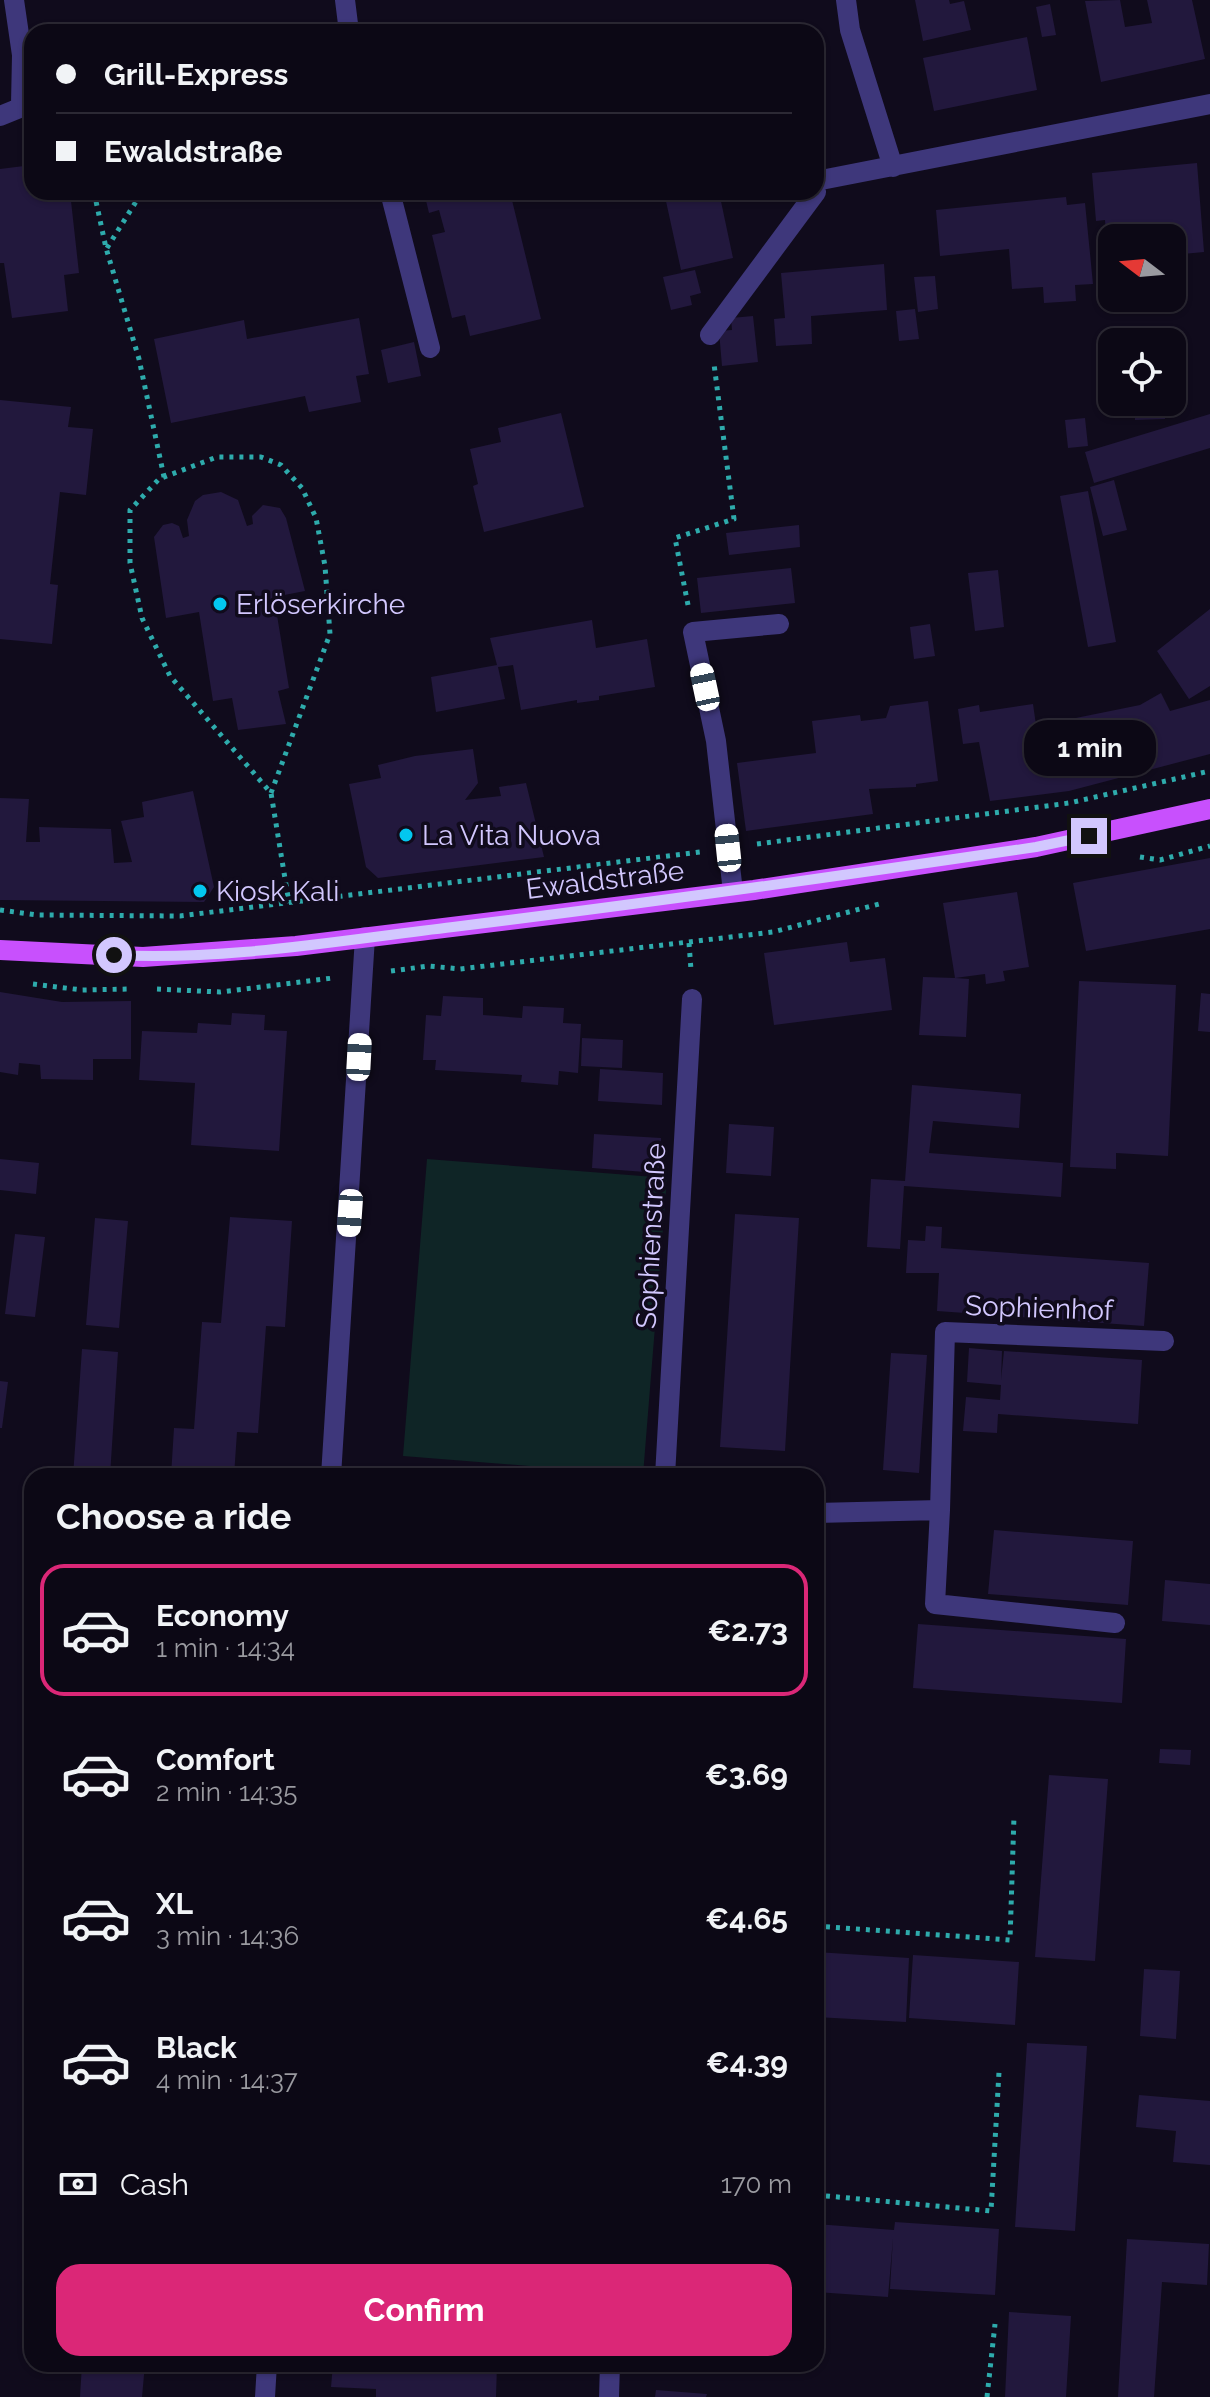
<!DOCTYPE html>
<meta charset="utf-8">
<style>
:root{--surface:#0c0815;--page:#15111e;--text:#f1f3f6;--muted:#9a9aa0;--line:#2c2934;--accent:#db2777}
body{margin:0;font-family:Raleway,sans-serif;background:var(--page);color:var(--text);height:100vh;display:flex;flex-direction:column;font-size:30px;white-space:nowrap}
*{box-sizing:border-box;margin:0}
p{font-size:26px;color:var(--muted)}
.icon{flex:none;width:44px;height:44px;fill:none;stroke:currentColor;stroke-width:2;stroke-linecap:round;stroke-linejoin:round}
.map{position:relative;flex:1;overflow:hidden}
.details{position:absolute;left:24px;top:1468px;width:800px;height:904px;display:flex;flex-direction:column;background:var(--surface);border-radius:24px;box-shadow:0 2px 6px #0004,0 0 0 2px var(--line)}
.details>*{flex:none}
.guide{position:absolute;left:24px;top:24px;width:800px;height:176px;border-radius:24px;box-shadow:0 2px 6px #0004,0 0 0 2px var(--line);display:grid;align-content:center;height:176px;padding:0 32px;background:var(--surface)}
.needle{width:52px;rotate:286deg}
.tools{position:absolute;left:1098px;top:224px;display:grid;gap:16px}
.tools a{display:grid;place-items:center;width:88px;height:88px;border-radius:16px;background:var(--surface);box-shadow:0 2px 6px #0004,0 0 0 2px var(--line);font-size:40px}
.end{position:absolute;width:36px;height:36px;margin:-18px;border:10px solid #d2c7fe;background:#111;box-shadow:0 0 0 4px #111}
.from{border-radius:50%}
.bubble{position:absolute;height:56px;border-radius:24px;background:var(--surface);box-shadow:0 2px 6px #0004,0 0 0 2px var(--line);font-size:26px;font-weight:700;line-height:56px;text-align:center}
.car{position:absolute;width:24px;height:48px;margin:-24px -12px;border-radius:10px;box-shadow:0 0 6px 2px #0007;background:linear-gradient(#fff 24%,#345 0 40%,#fff 0 76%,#345 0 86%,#fff 0)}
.guide b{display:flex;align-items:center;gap:28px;height:76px;font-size:30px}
.guide b+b{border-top:2px solid var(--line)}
.guide i{width:20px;height:20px;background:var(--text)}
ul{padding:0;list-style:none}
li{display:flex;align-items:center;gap:24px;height:132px;margin:0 16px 12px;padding:0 16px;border:4px solid transparent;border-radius:24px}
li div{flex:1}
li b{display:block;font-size:30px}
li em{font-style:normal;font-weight:700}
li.current{border-color:var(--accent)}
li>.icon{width:72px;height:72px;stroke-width:1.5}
h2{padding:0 32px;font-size:36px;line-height:96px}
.pay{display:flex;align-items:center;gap:20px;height:88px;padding:0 32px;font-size:30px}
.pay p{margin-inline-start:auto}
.action{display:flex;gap:16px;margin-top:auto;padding:16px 32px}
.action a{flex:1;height:92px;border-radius:24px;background:var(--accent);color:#fff;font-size:32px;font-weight:700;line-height:92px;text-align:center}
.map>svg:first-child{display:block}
</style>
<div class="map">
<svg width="1210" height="2397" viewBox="0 0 1210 2397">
<rect width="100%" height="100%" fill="#100b1c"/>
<path fill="#0f2526" d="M427 1159 667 1178 643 1475 403 1456Z"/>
<path fill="#22183d" d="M915 0H949L950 4 964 1 971 30 923 41Z
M1120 0 1125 27 1152 23 1147 0H1192L1205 59 1101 82 1085 1Z
M1050 4 1056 35 1042 37 1036 7Z
M1027 37 1037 90 934 111 923 58Z
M1197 163 1204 252 1172 255V238H1112V261H1108L1105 220 1096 221 1092 173Z
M32 165V192H70L79 273 64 275 68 311 12 318 4 263H0V169Z
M424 192H510L541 319 470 336 465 315 452 318 432 235 445 232 439 210 429 213Z
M664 192H719L733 258 681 270Z
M1066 197 1067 205 1085 203 1093 284 1075 285 1076 301 1044 303 1043 287 1012 289 1009 249 940 256 936 210Z
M884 264 887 310 811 316 812 344 776 346 774 319 785 318 781 273Z
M695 270 701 293 690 296 692 305 671 310 663 277Z
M935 276 938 309 918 312 914 277Z
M915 309 919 339 899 341 896 311Z
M753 316 758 362 722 366 719 331 732 330 731 318Z
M359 318 369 374 356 376 361 402 309 412 305 396 171 423 154 339 244 320 247 339Z
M414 342 421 376 388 383 381 350Z
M0 400 71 407 68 427 93 429 86 495 60 492 50 584 58 585 52 644 0 639Z
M1135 402H1164L1165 419 1135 420Z
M561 413 584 507 484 532 473 486 478 484 470 449 501 442 498 428Z
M1210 414V448L1094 483 1085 452Z
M1085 418 1088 446 1068 448 1065 420Z
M1114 480 1127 530 1103 536 1090 487Z
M1088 491 1116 642 1088 647 1060 496Z
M221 492 238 500 247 526 253 524 252 516 263 505 280 508 286 518 305 591 274 597 289 688 278 691 286 724 238 730 232 698 213 701 199 612 166 618 154 537 163 525 172 523 179 526 183 538 189 536 187 520 195 501 203 495Z
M799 525 800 547 729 555 726 533Z
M791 568 795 603 701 613 697 578Z
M998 570 1004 627 975 631 968 573Z
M1210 609V686L1189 699 1157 651Z
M592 620 596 648 647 639 655 687 599 696V700L577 703V700L521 710 513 665 498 667 505 699 436 712 431 677 497 665 490 638Z
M930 624 935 656 914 659 910 627Z
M1161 693 1170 711 1210 700V754L1069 791 990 801 979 742 963 744 958 709 979 705 980 712 1033 704 1037 732 1061 730V721L1140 705Z
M928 701 938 781 916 784V787L869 789 873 814 746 831 737 763 816 753 812 721 860 715 861 721 886 718 890 706Z
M473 749 478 783 465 800 501 796 499 787 526 783 544 857 378 878 366 867 349 784 381 778 378 765 415 756Z
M193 791 214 887 204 902 0 900V798L29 799 26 842H40L39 827 111 829 114 863 132 862 121 821 144 817 142 802Z
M1210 858V929L1086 951 1073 883Z
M1017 892 1029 967 1003 971 1005 981 986 984 985 974 955 978 969 979 966 1037 919 1035 923 977 955 978 943 903Z
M847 942 850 962 885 958 892 1010 774 1025 764 953Z
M1079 981 1176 985 1168 1156 1116 1153V1169L1070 1167Z
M0 992 62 1002 131 1001V1059H93V1080L41 1079 40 1065 19 1063 18 1075 0 1072Z
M1201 993 1210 994V1032L1198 1031Z
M443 996 483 998V1015L522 1018 523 1006 564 1008 563 1023 581 1024 578 1073 559 1071 558 1085 521 1082 522 1075 435 1070 436 1060H423L426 1015 441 1016Z
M232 1013 265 1015 264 1030 287 1031 279 1151 191 1145 195 1083 139 1080 142 1031 197 1033 198 1023 231 1025Z
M582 1038 623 1040 622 1068 581 1066Z
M600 1069 663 1073 662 1105 598 1101Z
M912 1085 1021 1094 1019 1128 933 1121 929 1153 1063 1163 1061 1197 904 1186 900 1249 867 1247 871 1179 905 1181Z
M729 1124 774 1127 771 1176 726 1173Z
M594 1134 661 1138 659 1173 592 1168Z
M0 1159 39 1163 36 1194 0 1190Z
M735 1214 799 1218 785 1451 720 1447Z
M230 1217 292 1221 285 1327 266 1326 258 1433 237 1432 234 1476H171L174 1428 194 1429 202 1322 221 1323Z
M95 1218 128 1221 119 1328 86 1325Z
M926 1226 942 1227 941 1248 1149 1263 1144 1326 937 1311 939 1273H906L908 1240 925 1241Z
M15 1234 45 1237 35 1317 5 1314Z
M969 1348 1002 1351 1001 1380 1004 1351 1142 1360 1138 1424 998 1414 997 1433 963 1431 966 1397 1000 1400 1001 1385 967 1382Z
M82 1349 118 1352 110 1476H73Z
M891 1353 927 1355 919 1473 883 1470Z
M0 1381 8 1382 2 1428H0Z
M994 1530 1133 1541 1128 1605 988 1594Z
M1165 1580 1210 1584V1625L1162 1621Z
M918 1624 1126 1639 1122 1703 913 1688Z
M1160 1749 1191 1750 1190 1765 1159 1763Z
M1049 1775 1108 1779 1095 1961 1035 1957Z
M816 1952 909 1958 906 2022 816 2017Z
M913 1955 1019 1962 1015 2025 909 2018Z
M1144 1969 1180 1971 1176 2039 1140 2036Z
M1027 2043 1087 2046 1075 2231 1015 2227Z
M1139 2095 1210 2101V2165L1173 2162 1176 2131 1136 2127Z
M895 2222 999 2229 995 2295 890 2289 893 2238 888 2297 816 2292V2224L894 2230Z
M1127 2239 1209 2244 1207 2285 1162 2282 1154 2397H1118Z
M1009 2312 1071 2316 1066 2397H1005Z
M82 2364H145L142 2397H80Z
M333 2364H497L496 2397H376V2389L331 2387Z
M656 2390 707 2394 706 2397H655Z"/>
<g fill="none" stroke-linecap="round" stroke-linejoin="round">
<path stroke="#2eabac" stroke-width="5" stroke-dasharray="4 6" stroke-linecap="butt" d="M94 192 106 248 139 359 164 477
M107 248 142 192
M688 605 675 538 734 519 714 364
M271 793 330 634 325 566 316 518 302 488 281 465 261 457H217L159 479 130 510V563L142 618 170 676 271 793 289 903
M757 844 1069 803 1210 771
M1140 857 1160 860 1210 846
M0 910 37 915 180 916 700 852
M689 943 691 970
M391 971 429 966 460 969 773 932 879 904
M33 984 82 990 131 989
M157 989 220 992 333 978
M816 1926 1010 1940 1014 1816
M816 2195 991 2211 999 2072
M987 2397 995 2324"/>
<path stroke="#3e377b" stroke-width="20" d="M14 0 22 55 21 104
M345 0 349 32
M846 0 850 30 893 167
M0 116 32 103
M816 181 1210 104
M390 192 430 348
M710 335 816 192
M733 892 716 741 693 632 779 624
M331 1476 365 937
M665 1476 692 999
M940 1510 945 1332 1164 1341
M816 1513 940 1510 935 1604 1115 1623
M265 2397 267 2364
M609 2397 610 2364"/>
<path stroke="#c850fd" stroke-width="20" d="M0 950 143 957 296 946 754 890 1036 847 1210 809"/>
</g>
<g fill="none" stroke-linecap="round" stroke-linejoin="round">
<path stroke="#d2c7fe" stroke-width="10" d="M114 955C226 961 342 940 453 927 648 903 841 876 1036 847L1089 836"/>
</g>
<g fill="#03c7ef" stroke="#100b1c" stroke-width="3">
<circle cx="220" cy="604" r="8"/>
<circle cx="406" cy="835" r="8"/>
<circle cx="200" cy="891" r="8"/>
</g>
<g text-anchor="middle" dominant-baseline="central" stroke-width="7" stroke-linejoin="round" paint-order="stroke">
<g font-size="28" fill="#d2c7fe" stroke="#100b1c" text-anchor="start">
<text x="236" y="604">Erlöserkirche</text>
<text x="422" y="835">La Vita Nuova</text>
<text x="216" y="891">Kiosk Kali</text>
</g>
<g font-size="28" fill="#d2c7fe" stroke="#100b1c">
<text transform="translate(605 880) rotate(-7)">Ewaldstraße</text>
<text transform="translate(651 1236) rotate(-87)">Sophienstraße</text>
<text transform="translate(1039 1308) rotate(2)">Sophienhof</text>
</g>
</g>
</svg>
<div class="tools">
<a><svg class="needle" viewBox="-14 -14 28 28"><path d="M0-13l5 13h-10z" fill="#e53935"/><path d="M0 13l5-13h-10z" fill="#9a9aa0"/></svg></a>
<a><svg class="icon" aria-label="locate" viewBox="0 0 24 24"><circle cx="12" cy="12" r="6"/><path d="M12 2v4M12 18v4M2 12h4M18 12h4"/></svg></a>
</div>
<i class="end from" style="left:114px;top:955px"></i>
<i class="end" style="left:1089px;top:836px"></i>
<div class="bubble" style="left:1024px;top:720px;width:132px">1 min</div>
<i class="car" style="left:705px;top:687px;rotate:348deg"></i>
<i class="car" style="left:728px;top:848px;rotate:354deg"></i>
<i class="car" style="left:359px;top:1057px;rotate:3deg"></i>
<i class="car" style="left:350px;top:1213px;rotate:184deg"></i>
<div class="guide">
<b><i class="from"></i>Grill-Express</b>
<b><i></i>Ewaldstraße</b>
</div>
<section class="details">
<h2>Choose a ride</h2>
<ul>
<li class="current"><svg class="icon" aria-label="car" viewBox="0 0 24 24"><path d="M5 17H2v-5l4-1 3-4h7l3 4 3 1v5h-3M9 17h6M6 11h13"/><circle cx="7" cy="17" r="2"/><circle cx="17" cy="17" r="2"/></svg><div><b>Economy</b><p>1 min · 14:34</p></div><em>€2.73</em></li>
<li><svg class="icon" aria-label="car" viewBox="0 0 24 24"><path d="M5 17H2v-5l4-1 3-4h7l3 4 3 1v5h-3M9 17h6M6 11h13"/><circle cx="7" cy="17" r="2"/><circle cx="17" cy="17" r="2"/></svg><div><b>Comfort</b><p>2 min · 14:35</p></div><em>€3.69</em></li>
<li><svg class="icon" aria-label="car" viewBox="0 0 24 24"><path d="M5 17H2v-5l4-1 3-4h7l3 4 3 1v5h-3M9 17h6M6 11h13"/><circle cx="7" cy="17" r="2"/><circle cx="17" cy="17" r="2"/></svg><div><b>XL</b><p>3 min · 14:36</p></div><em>€4.65</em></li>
<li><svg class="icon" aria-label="car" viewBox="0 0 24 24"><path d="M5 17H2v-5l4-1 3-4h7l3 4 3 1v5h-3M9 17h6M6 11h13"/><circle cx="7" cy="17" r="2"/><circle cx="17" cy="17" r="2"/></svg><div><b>Black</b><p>4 min · 14:37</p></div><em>€4.39</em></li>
</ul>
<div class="pay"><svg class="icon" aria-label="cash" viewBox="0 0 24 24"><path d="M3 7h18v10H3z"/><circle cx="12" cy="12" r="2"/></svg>Cash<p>170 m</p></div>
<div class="action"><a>Confirm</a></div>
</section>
</div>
